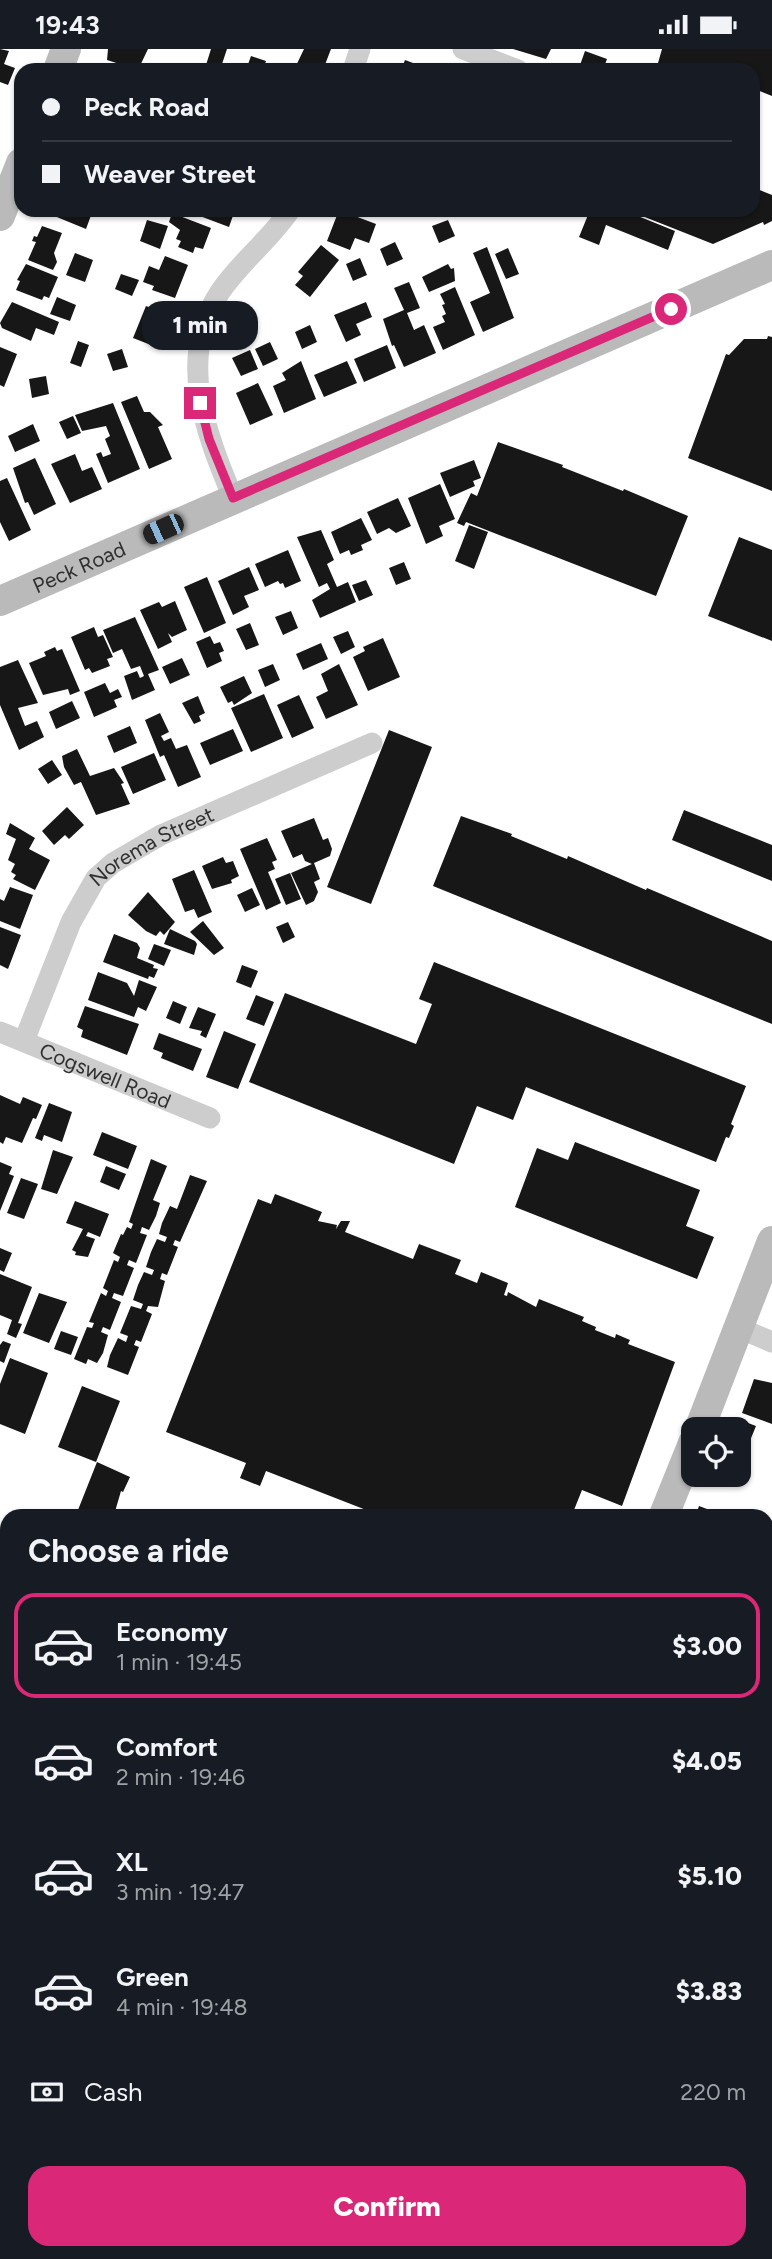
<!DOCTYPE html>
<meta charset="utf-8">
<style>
:root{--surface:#171b24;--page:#242831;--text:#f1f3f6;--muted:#9ea1a6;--line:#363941;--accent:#db2777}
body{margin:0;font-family:Figtree,sans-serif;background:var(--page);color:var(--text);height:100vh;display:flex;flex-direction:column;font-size:26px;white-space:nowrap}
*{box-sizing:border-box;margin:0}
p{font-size:23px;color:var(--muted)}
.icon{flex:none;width:38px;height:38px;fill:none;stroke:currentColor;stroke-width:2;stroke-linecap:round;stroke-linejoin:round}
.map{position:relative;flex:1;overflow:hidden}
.side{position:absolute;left:0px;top:1460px;width:774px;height:751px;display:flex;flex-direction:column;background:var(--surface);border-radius:21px 21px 0 0;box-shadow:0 2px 5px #0004}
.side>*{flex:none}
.guide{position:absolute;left:14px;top:14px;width:746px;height:154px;border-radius:21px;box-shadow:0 2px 5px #0004;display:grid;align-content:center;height:154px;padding:0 28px;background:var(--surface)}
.controls{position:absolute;left:681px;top:1368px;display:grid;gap:14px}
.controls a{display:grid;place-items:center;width:70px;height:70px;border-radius:14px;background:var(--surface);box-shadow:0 2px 5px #0004;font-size:35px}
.end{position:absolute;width:32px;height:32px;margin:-16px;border:9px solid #db2777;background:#fff;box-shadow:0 0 0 4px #fff}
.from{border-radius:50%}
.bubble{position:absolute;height:49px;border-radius:21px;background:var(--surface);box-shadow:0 2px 5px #0004;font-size:23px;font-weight:800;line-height:49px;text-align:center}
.car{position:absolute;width:21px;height:42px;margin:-21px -10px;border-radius:9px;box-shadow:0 0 5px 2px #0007;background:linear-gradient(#222 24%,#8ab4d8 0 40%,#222 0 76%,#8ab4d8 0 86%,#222 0)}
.guide b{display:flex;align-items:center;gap:24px;height:66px;font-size:26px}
.guide b+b{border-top:2px solid var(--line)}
.guide i{width:18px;height:18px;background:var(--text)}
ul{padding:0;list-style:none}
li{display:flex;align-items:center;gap:21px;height:105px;margin:0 14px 10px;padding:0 14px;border:4px solid transparent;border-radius:21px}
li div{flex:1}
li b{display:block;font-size:26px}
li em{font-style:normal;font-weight:800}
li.on{border-color:var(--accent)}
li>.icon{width:63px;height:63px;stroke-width:1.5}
h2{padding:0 28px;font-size:32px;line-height:84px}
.pay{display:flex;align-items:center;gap:18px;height:77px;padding:0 28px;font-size:26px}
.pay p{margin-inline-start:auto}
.primary-button{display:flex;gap:14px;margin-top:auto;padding:14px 28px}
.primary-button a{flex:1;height:80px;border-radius:21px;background:var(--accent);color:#fff;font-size:28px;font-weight:800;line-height:80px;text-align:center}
.status{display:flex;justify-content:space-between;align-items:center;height:49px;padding:0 35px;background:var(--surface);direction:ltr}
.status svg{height:19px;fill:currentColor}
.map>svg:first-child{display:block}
</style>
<div class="status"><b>19:43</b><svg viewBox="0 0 49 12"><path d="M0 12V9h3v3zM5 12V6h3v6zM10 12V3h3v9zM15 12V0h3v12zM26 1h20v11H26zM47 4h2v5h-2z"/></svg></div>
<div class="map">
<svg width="772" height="2210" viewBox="0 0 772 2210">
<rect width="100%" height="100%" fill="#fff"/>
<path fill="#171717" d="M0 0 9 2 4 15 15 19 8 36 0 33Z
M108 0H148L138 21 107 11Z
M211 0H227L220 21 206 16Z
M304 0H331L323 21H294Z
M513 0H551L546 10Z
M662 0H772V47L752 39V21H656Z
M585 2 607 10 603 21 579 19Z
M251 7 266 12 263 21H246Z
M405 11 421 17 423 14 436 19 401 21Z
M752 138 772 146V172L764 176 763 173 713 195 627 161H752Z
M48 161H93L86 180 47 164Z
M184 161H235L229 178Z
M339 161 376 175 369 194 355 189 350 201 327 192Z
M590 161H623L675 182 668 201 606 176 599 196 579 188Z
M172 164 211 179 203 200 195 198 193 204 178 198 181 192 176 190 180 181 169 173Z
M147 171 168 177 160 200 140 192Z
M448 171 455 187 439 194 432 177Z
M42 177 62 184 54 204 57 213 53 221 28 211 36 193 32 192 34 187 37 188Z
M395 193 403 210 387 217 380 200Z
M321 196 339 211 310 248 295 236 303 227 298 223Z
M487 198 514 269 483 283 470 253 490 244 473 204Z
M508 199 519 225 506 230 495 205Z
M75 204 93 211 85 233 66 226Z
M165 207 188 216 175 249 152 241 154 237 143 233 149 217 159 221Z
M360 209 367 226 353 232 346 215Z
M26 215 58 228 49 249 44 247 42 251 16 241 20 232 17 231Z
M448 215 451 220 454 219 455 232 429 243 422 228Z
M121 225 139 231 132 247 115 240Z
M409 233 420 259 407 264 414 281 424 276 436 304 404 318 394 296 392 297 383 270 404 261 394 239Z
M455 238 475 286 443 301 433 278 445 273 442 267 446 265 442 256 445 255 440 245Z
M57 248 76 256 70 272 50 265Z
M12 253 59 273 54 286 36 279 31 292 2 279 0 274Z
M366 253 372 268 356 275 361 286 346 293 334 266Z
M146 257 168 266 160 287 155 285 151 296 133 289Z
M310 276 317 293 302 300 295 283Z
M768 287 772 288V442L688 409 726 305 729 306 744 290H767Z
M78 292 89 296 81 318 70 314Z
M270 293 278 310 263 317 255 300Z
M387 296 396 319 364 333 354 310Z
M0 298 17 305 4 338 0 336Z
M122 300 128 318 113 322 107 305Z
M250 301 258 320 241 327 232 309Z
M301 312 316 350 284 364 273 337 286 331 282 324Z
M347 312 357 334 324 348 314 326Z
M46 327 49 345 32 349 29 330Z
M258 334 273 366 250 376 236 344Z
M137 347 144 363H150L163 376 158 378 172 410 149 420 121 353Z
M113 354 140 420 108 434 96 405 101 403 103 408 111 405 105 390 110 387 106 377 82 382 75 366Z
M73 367 81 384 67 390 59 373Z
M33 375 40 392 15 403 8 387Z
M498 393 563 416 562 418 623 442 624 440 688 467 656 547 466 473 464 477 457 474 471 444 477 447Z
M75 405 82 422 92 418 102 440 70 454 51 415Z
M35 409 56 455 34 466 28 453 25 454 13 419Z
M474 411 481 429 473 432 475 437 450 448 440 424Z
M7 429 31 481 9 492 0 473V432Z
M440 435 455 470 439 477 443 487 426 495 408 449Z
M398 449 411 477 396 484 389 479 377 485 367 463Z
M361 469 372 491 361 496 363 501 351 506 349 501 340 505 331 483Z
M469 476 488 483 474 520 455 512Z
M321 481 334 511 327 515 337 538 348 533 356 553 320 569 312 551 330 540 327 534 319 538 297 488Z
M739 488 772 501V592L708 567Z
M288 501 301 532 285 539 283 534 280 535 278 532 265 538 255 515Z
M404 513 411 530 396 536 389 519Z
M249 518 259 541 244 547 249 558 233 566 218 532Z
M207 528 226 574 204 584 184 538Z
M366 531 373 546 359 552 352 536Z
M175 552 187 581 172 588 168 584 172 593 158 600 140 561 159 553 162 558Z
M291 562 298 579 283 586 275 568Z
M135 568 159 621 148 625 155 641 132 651 124 627 137 622 140 629 144 627 140 617 131 620 122 600 113 604 103 581Z
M250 574 259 596 246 601 236 580Z
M94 578 98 588 103 586 113 608 107 610 110 617 92 624 89 619 85 621 71 588Z
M348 582 355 598 341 605 333 588Z
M210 587 214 595 220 593 224 602 219 604 222 612 207 619 196 593Z
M383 589 400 628 368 642 353 608 365 602 363 598Z
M321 594 328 610 303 621 296 605Z
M55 598 57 602 62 600 80 642 70 646 68 640 43 646 29 614 46 607 44 603Z
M182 609 190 626 170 635 162 618Z
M18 611 38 654 18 659 25 677 37 672 44 688 19 701 0 656V618Z
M273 615 280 631 265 638 258 621Z
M339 615 358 656 326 670 316 648 328 642 321 625Z
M244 627 252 644 234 656 232 652 228 654 220 638Z
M105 634 110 644 118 640 122 648 114 651 117 658 94 668 84 643Z
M264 645 283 689 251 703 231 659Z
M299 646 314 679 292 689 277 656Z
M198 647 205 664 199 667 201 672 194 675 182 654Z
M72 652 80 669 56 680 49 663Z
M160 664 169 683 161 687 164 692 171 689 176 700 187 696 201 728 178 738 164 706 160 708 145 671Z
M130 677 137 694 114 704 107 687Z
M233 680 243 702 210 716 200 694Z
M389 681 432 698 371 855 327 838Z
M77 700 90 727 114 719 124 734 121 735 130 755 96 766 81 733 74 736 64 718 62 707Z
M154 704 166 731 133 745 121 718Z
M52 711 62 726 48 735 38 720Z
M67 758 84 776 69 790 65 786 54 796 42 782Z
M684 761 772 796V832L672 791Z
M461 767 512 785 511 787 567 810 568 807 646 841 647 839 772 892V975L433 837Z
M314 769 323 791 328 789 332 800 330 807 314 814 320 830 314 833 318 843 314 852 306 856 291 824 312 815 305 812 302 805 293 809 281 782Z
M10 774 35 789 29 800 50 811 35 841 13 830 16 826 11 823 15 815 8 811 16 790 6 785Z
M267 789 277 811 272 813 275 820 268 823 281 854 266 861 240 800Z
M223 808 226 814 233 812 239 827 231 831 232 834 212 840 202 817Z
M194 821 212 863 198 869 194 860 185 863 172 830Z
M290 824 301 850 286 856 275 830Z
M10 838 33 846 20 880 0 872V850L4 852Z
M252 839 260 856 245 863 237 846Z
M148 843 175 873 164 886 160 882 156 887 146 882 128 866Z
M203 872 224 899 214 906 190 883Z
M288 873 295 888 283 894 276 878Z
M0 878 21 886 8 920 0 916Z
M170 880 195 892 197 895 194 906 164 895Z
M114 885 137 894 140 899 137 909 154 916 153 919 158 920 154 929 149 927 148 930 103 913Z
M154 895 171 901 164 917 148 910Z
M434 913 746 1037 731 1075 734 1077 729 1089 726 1088 716 1113 526 1038 513 1071 477 1057 454 1115 249 1033 285 944 416 995 432 955 419 950Z
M242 916 258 922 251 939 236 933Z
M98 923 127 934 134 947 139 931 157 938 146 962 138 958 134 968 88 951Z
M256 946 274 953 264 977 246 970Z
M173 952 187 958 180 975 166 969Z
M85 957 139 975 127 1006 81 988 83 981 77 978Z
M198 958 216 965 206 989 200 986 202 982 189 979Z
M224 982 256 995 238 1040 206 1028Z
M159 984 202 1000 193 1022 161 1009 163 1004 153 1000Z
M0 1046 20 1055 23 1048 42 1056 36 1070 33 1069 22 1094 6 1088 3 1095 0 1093Z
M49 1054 72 1063 62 1093 44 1086 42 1092 35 1089Z
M102 1083 137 1097 128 1120 93 1106Z
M575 1093 700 1141 686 1177 714 1188 697 1230 515 1158 537 1099 568 1111Z
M53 1101 73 1108 57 1145 41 1140Z
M151 1110 167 1117 153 1151 160 1154 156 1167 149 1181 142 1178 140 1184 147 1186 136 1214 129 1211 127 1216 134 1219 123 1247 114 1244 112 1249 121 1253 110 1281 103 1278 101 1283 108 1286 103 1304 97 1314 88 1310 86 1315 74 1310 87 1278 92 1279 94 1274 89 1273 101 1244 106 1247 108 1242 103 1239 114 1211 118 1213 120 1208 113 1204 121 1185 123 1186 127 1178 131 1180 133 1175 129 1173Z
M0 1113 12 1118 9 1125 14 1127 0 1162Z
M106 1117 126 1125 119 1141 100 1133Z
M190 1126 207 1132 180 1193 175 1191 173 1196 178 1198 167 1226 162 1224 160 1230 165 1232 158 1258 148 1257 146 1262 152 1265 141 1293 136 1291 134 1296 139 1298 128 1326 107 1318 110 1306 118 1289 126 1293 128 1287 120 1284 131 1257 141 1260 143 1255 133 1251 138 1236 144 1223 152 1226 154 1221 146 1218 151 1203 157 1190 165 1193 167 1188 159 1185 162 1174 170 1157 177 1160Z
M21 1129 38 1135 24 1170 7 1164Z
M275 1145 322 1163 318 1172 337 1176 336 1180 341 1172H350L345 1183 413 1210 419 1195 461 1211 455 1225 477 1234 481 1223 508 1234 504 1246 507 1247 508 1243 536 1258 539 1250 584 1268 582 1272 596 1278 595 1281 615 1289 616 1285 630 1291 628 1295 675 1313 622 1457 582 1441 572 1466H379L266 1422 260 1437 240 1429 246 1414 166 1383 258 1150 271 1155Z
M75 1152 109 1165 100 1188 88 1183 86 1187 95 1190 88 1208 75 1206 76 1203 72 1201 83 1180 66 1174Z
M0 1199 12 1204 4 1223 0 1221Z
M0 1225 32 1238 18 1274 22 1275 16 1289 7 1285 12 1271 0 1266Z
M39 1244 67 1253 49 1294 23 1284Z
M61 1282 78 1288 71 1306 54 1300Z
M3 1292 11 1295 4 1314 0 1312V1296Z
M10 1309 48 1324 25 1385 0 1375V1335Z
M754 1330 772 1334V1375L742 1364Z
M82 1337 120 1352 96 1413 58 1398Z
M740 1371 756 1377 749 1394 738 1389V1381H736Z
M97 1413 130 1428 123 1443 121 1442 114 1466H76Z
M699 1457 723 1466H696Z
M766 1471 772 1473V1499L767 1512Z
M766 1803 772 1805V1857L766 1855Z
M772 2012V2171L766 2169V2025Z
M0 2163 2 2168 7 2167V2203L0 2206Z
M348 2203H396L381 2210H351Z"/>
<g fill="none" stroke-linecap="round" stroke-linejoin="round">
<g stroke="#cdcdcd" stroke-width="21">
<path d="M463 0 518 21"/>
<path d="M353 21 360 0"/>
<path d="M233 449C206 384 176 309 220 243 240 213 270 191 290 161"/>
<path id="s1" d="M0 983 210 1069"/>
<path id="s2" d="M24 992 71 873 96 829 113 814 161 786 372 694"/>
<path d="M739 1279 772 1293"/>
<path d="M766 1573 772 1575"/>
<path d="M7 1575 1 1596 7 1674"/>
<path d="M44 2203V2210"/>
</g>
<g stroke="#bababa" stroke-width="30">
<path d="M58 21 66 0"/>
<path d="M0 167 21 114"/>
<path id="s3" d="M0 552 772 216"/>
<path d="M699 1381 772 1192"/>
<path d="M664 1466 693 1394"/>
<path d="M0 1563 7 1566"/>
<path d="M0 1991H7"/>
<path d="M423 2203 424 2210"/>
<path d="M740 2203 757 2210"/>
</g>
</g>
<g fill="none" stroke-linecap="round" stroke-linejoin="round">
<path stroke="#db2777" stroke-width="9" d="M200 354 209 390 233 449 671 260"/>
</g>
<g text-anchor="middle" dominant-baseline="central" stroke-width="7" stroke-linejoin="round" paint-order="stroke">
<g font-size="21" fill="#303030" stroke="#fff">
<text stroke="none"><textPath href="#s3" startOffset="86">Peck Road</textPath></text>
<text stroke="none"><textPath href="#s2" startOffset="243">Norema Street</textPath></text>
<text stroke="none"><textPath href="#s1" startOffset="114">Cogswell Road</textPath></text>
</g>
</g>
</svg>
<div class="controls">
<a><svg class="icon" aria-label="locate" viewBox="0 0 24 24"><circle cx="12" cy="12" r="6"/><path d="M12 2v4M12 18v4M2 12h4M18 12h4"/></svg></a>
</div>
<i class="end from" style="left:671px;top:260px"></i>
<i class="end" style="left:200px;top:354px"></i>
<div class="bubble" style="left:142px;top:252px;width:116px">1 min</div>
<i class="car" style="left:163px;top:480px;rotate:246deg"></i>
<div class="guide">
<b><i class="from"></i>Peck Road</b>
<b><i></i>Weaver Street</b>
</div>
<section class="side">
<h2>Choose a ride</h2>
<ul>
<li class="on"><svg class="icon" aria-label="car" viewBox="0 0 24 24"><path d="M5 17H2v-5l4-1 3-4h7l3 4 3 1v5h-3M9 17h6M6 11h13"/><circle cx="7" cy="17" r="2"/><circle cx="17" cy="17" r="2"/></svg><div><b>Economy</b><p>1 min · 19:45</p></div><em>$3.00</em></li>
<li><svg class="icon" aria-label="car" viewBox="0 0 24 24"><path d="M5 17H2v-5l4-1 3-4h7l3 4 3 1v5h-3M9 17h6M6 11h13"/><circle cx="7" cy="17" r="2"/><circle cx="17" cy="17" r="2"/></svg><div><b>Comfort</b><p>2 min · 19:46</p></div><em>$4.05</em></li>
<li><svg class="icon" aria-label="car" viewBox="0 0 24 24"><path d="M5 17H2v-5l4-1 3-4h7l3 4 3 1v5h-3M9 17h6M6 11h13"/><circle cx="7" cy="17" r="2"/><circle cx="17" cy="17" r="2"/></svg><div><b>XL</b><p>3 min · 19:47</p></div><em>$5.10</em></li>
<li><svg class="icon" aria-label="car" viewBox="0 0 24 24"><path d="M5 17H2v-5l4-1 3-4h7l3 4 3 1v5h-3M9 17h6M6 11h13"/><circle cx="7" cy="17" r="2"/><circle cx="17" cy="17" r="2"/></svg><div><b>Green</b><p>4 min · 19:48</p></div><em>$3.83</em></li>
</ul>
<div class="pay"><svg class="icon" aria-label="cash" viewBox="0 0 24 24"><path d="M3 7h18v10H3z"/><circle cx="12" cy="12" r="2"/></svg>Cash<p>220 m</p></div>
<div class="primary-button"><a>Confirm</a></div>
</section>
</div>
